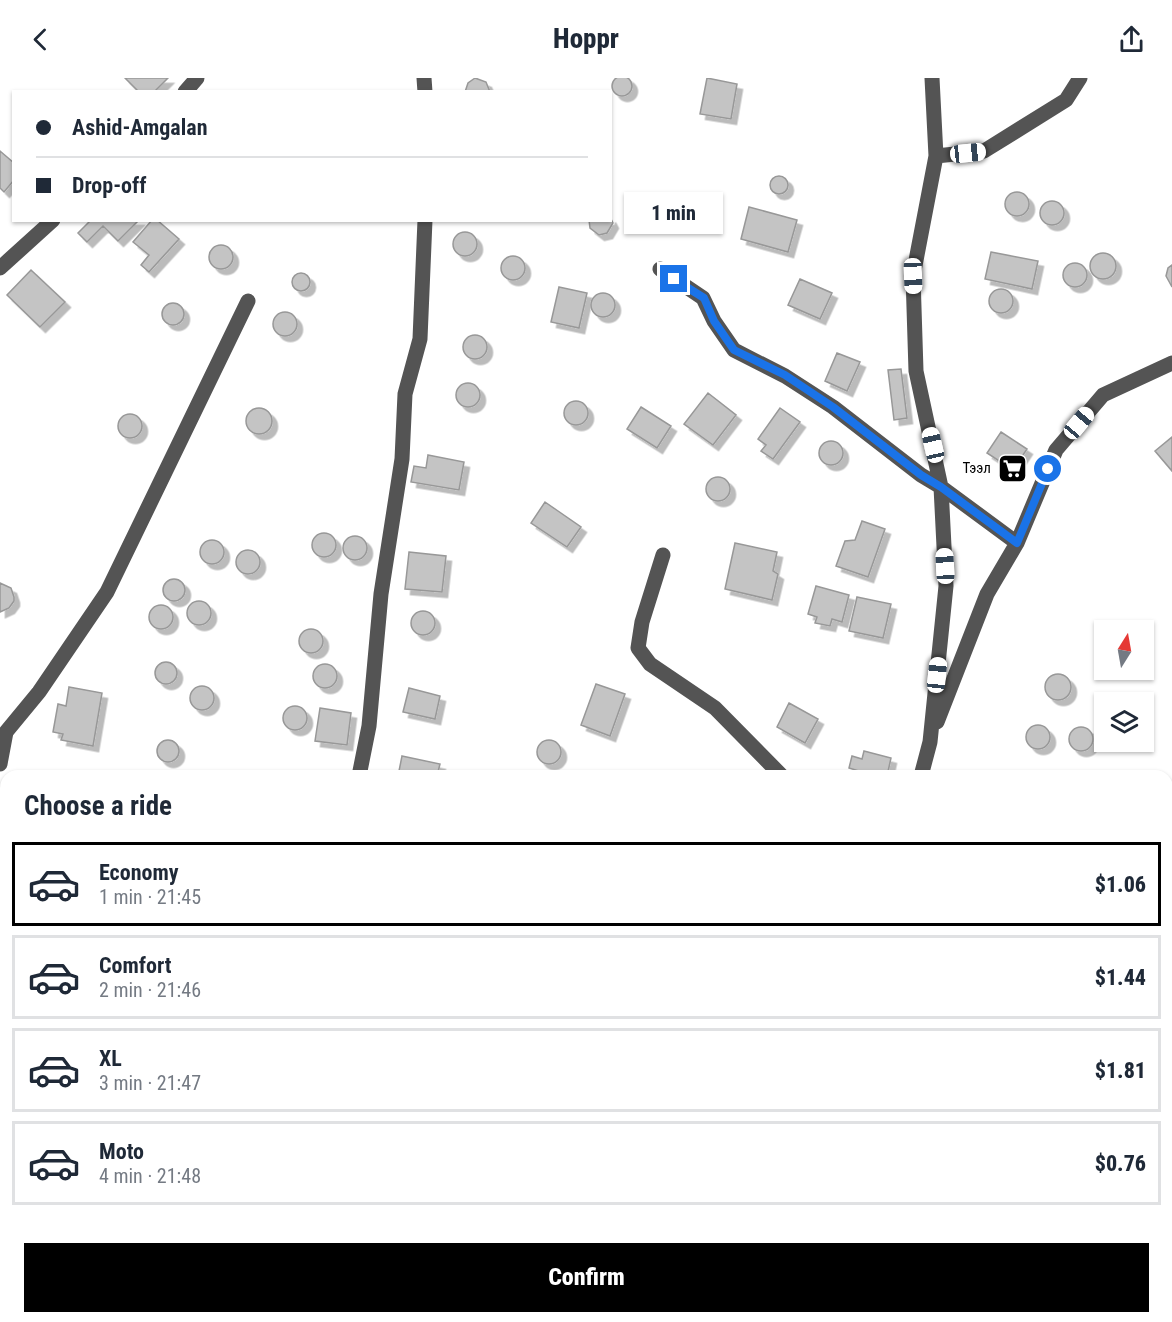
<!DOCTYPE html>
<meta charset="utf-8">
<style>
:root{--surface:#fff;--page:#f6f6f7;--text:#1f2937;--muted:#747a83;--line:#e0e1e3;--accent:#000}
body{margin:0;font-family:"Roboto Condensed",sans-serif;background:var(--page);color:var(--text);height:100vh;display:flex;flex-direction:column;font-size:22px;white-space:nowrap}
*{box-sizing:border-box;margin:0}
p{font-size:20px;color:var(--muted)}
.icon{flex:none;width:33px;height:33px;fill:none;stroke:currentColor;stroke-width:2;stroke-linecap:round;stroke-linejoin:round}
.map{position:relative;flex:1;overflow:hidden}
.drawer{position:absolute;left:0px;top:692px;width:1173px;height:554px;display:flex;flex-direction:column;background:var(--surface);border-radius:18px 18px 0 0;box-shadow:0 2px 4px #0004}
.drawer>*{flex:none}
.top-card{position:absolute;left:12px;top:12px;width:600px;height:132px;border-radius:0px;box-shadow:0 2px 4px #0004;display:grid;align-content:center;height:132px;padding:0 24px;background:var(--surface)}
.needle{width:39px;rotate:11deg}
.fabs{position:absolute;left:1094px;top:542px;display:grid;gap:12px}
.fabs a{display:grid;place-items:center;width:60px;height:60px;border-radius:0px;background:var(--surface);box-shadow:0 2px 4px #0004;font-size:30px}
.end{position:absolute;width:27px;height:27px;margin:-14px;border:8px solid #1a73e8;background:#fff;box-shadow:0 0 0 3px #fff}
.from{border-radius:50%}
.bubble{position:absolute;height:42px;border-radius:0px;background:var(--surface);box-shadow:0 2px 4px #0004;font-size:20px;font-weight:800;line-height:42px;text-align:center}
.car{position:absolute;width:18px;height:36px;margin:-18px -9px;border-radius:8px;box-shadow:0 0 4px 2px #0007;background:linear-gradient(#fff 24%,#345 0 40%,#fff 0 76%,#345 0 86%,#fff 0)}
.top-card b{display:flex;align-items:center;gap:21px;height:57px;font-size:22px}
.top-card b+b{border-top:2px solid var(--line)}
.top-card i{width:15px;height:15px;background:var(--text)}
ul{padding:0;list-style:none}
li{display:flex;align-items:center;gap:18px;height:84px;margin:0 12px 9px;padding:0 12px;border:3px solid var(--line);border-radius:0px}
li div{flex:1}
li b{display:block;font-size:22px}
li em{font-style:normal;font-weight:800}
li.current{border-color:var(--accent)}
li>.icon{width:54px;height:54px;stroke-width:1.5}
h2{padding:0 24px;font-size:27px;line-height:72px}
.cta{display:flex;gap:12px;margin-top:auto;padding:12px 24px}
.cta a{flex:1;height:69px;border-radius:0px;background:var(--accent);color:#fff;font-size:24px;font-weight:800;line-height:69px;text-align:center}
header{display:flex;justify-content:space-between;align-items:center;height:78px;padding:0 24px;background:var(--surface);font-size:27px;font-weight:800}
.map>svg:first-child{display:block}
</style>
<header><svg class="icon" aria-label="back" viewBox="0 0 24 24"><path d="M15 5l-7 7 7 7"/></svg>Hoppr<svg class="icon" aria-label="share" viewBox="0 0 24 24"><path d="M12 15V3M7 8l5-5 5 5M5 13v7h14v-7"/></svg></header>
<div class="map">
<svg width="1172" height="1244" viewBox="0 0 1172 1244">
<defs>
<filter id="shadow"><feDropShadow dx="5.5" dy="5.5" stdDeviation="0" flood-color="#0004"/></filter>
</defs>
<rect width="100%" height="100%" fill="#fff"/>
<path fill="#c4c4c4" stroke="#989898" stroke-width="1.5" filter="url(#shadow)" d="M612 8a10 10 0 1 1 20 0a10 10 0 1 1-20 0Z
M125 0H168L154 14H139Z
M475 0 486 4 490 14H465L468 5Z
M707 0 737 6 731 41 700 36Z
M0 73 14 85V102L4 114 0 110Z
M770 107a9 9 0 1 1 18 0a9 9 0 1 1-18 0Z
M1005 126a12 12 0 1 1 24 0a12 12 0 1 1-24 0Z
M1040 135a12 12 0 1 1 24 0a12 12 0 1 1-24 0Z
M749 129 797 142 788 174 741 161Z
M610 139 613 145 607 155 599 157 590 150 589 142H610Z
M91 142H139L118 163 103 148 87 164 78 155Z
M152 142H157L179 161 149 194 141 187 149 177 133 164Z
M453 166a12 12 0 1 1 24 0a12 12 0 1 1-24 0Z
M209 179a12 12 0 1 1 24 0a12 12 0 1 1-24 0Z
M991 174 1038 183 1032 211 985 201Z
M1090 188a13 13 0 1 1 26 0a13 13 0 1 1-26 0Z
M501 190a12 12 0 1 1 24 0a12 12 0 1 1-24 0Z
M1063 197a12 12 0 1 1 24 0a12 12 0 1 1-24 0Z
M1172 187V209L1166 198 1168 190Z
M31 192 65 224 40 249 7 217Z
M292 204a9 9 0 1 1 18 0a9 9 0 1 1-18 0Z
M800 201 832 215 820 241 788 227Z
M559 209 587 215 579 250 551 244Z
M989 223a12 12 0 1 1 24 0a12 12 0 1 1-24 0Z
M591 227a12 12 0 1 1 24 0a12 12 0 1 1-24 0Z
M162 236a11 11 0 1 1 22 0a11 11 0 1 1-22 0Z
M273 246a12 12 0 1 1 24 0a12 12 0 1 1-24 0Z
M463 269a12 12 0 1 1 24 0a12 12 0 1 1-24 0Z
M837 275 860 284 847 313 825 303Z
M901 291 907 340 894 342 888 292Z
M456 317a12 12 0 1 1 24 0a12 12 0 1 1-24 0Z
M708 315 736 337 713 367 684 346Z
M564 335a12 12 0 1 1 24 0a12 12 0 1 1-24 0Z
M641 329 671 348 657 370 627 351Z
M780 330 800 344 773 381 761 373 766 367 758 361Z
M246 343a13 13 0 1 1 26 0a13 13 0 1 1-26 0Z
M118 348a12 12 0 1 1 24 0a12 12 0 1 1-24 0Z
M1001 354 1027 371 1013 392 987 375Z
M1172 359V393L1155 373Z
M819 375a12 12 0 1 1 24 0a12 12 0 1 1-24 0Z
M428 377 464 384 459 412 411 404 414 388 426 390Z
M706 411a12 12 0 1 1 24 0a12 12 0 1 1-24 0Z
M545 424 581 449 567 469 531 445Z
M862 443 885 451 868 499 836 488 845 463 855 462Z
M312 467a12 12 0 1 1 24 0a12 12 0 1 1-24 0Z
M343 470a12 12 0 1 1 24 0a12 12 0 1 1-24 0Z
M200 474a12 12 0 1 1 24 0a12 12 0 1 1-24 0Z
M735 465 777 474 773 493 778 496 772 522 725 511Z
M236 484a12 12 0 1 1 24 0a12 12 0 1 1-24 0Z
M409 474 446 478 442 514 405 511Z
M163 512a11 11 0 1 1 22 0a11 11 0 1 1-22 0Z
M0 505 11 510 14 519V523L9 530 0 534Z
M816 508 849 517 842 544 832 541 830 548 815 545 817 539 808 536Z
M857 519 891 526 883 560 849 553Z
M187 535a12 12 0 1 1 24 0a12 12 0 1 1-24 0Z
M149 539a12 12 0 1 1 24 0a12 12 0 1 1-24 0Z
M411 545a12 12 0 1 1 24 0a12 12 0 1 1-24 0Z
M299 563a12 12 0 1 1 24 0a12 12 0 1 1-24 0Z
M155 595a11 11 0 1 1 22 0a11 11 0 1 1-22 0Z
M313 598a12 12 0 1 1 24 0a12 12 0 1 1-24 0Z
M1045 609a13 13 0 1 1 26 0a13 13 0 1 1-26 0Z
M596 606 625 616 610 658 581 647Z
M190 620a12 12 0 1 1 24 0a12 12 0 1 1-24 0Z
M69 609 102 615 93 668 61 662 63 656 53 654 58 626 66 628Z
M409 610 440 618 435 641 403 634Z
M789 625 818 641 805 665 777 649Z
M283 640a12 12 0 1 1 24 0a12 12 0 1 1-24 0Z
M320 630 351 635 347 667 315 663Z
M1026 659a12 12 0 1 1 24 0a12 12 0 1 1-24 0Z
M1069 661a12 12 0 1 1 24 0a12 12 0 1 1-24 0Z
M157 673a11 11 0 1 1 22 0a11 11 0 1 1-22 0Z
M537 674a12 12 0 1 1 24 0a12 12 0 1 1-24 0Z
M864 673 891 680 887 698H861L862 694 849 690 852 678 862 681Z
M402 678 440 686 437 698H398Z
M1167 886 1172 890V904L1167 908Z
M0 890 6 892V914L0 913Z
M222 1239H255L256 1242 224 1244Z
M478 1239H514L518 1244H471Z
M665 1239H683V1244H665Z"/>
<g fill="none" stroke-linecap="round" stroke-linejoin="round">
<path stroke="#545454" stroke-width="15" d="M424 0 425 14
M185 14 197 0
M936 78 984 73 1066 22 1080 0
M0 190 53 142
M660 191 703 220 714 243 734 272 785 298 833 329 921 397 941 409 1017 465
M663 477 642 544 638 570 650 586 715 630 782 698
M937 644 987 516 1017 465 1056 372 1103 317 1172 285
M0 686 6 654 39 614 107 514 248 223
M359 698 369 648 381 516 402 381 405 316 420 261 425 142
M921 698 930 664 946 508 941 409 916 293 913 198 936 78 932 0
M1167 1099 1172 1092
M195 1239V1244
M160 1244 166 1239
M796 1244 797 1239
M1020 1244 1024 1239
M1115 1244 1126 1239"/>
</g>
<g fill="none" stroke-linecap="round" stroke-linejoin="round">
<path stroke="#1a73e8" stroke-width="8" d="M674 201 704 220 714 243 734 272 785 297 833 329 921 397 941 409 1017 465 1048 391"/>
</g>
<defs>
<symbol id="supermarket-square" viewBox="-11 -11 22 22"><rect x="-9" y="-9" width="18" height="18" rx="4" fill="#000" stroke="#fff"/><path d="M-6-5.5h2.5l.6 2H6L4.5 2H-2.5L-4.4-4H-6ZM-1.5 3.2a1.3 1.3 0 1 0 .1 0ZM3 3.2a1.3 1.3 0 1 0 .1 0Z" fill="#fff"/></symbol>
</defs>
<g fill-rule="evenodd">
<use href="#supermarket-square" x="996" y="374" width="33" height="33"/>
</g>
<g text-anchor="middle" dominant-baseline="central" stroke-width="4.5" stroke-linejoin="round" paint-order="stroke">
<g font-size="15" fill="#000" stroke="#fff" text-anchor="end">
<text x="991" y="390">Тээл</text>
</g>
</g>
</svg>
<div class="fabs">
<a><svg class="needle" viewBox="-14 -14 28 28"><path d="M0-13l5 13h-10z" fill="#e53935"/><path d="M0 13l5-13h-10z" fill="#747a83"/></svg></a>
<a><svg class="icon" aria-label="layers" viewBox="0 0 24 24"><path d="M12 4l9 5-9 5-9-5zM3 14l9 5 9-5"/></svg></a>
</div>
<i class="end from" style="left:1048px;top:391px"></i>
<i class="end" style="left:674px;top:201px"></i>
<div class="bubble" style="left:624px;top:114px;width:99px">1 min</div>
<i class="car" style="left:968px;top:75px;rotate:84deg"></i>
<i class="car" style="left:913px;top:198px;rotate:178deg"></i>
<i class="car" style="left:1079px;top:345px;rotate:40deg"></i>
<i class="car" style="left:933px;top:367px;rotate:347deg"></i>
<i class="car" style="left:945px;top:488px;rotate:357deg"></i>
<i class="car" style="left:937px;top:597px;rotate:6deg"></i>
<div class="top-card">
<b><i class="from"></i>Ashid-Amgalan</b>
<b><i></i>Drop-off</b>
</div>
<section class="drawer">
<h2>Choose a ride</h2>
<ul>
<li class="current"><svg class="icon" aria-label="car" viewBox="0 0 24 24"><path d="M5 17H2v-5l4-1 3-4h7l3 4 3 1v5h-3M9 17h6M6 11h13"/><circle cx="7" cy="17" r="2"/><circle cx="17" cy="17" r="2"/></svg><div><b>Economy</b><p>1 min · 21:45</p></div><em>$1.06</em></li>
<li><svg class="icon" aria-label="car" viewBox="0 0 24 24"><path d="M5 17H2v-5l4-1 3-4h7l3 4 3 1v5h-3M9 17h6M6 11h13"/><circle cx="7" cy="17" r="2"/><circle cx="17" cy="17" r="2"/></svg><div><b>Comfort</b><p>2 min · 21:46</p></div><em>$1.44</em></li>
<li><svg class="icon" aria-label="car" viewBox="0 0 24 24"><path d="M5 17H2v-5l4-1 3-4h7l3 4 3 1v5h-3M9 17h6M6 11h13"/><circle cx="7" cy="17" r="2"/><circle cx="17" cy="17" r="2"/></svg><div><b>XL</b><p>3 min · 21:47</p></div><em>$1.81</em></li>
<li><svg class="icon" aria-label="car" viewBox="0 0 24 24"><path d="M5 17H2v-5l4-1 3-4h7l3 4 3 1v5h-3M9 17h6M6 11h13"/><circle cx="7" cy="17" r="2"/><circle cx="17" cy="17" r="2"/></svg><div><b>Moto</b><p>4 min · 21:48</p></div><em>$0.76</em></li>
</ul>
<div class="cta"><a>Confirm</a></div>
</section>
</div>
